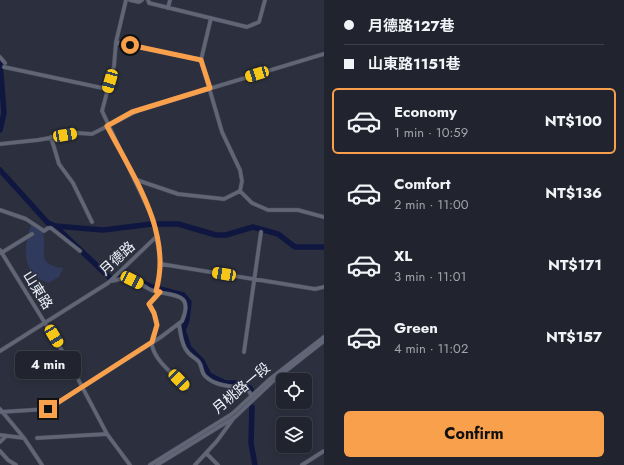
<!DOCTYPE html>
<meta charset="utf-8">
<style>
:root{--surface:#21242e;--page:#292c36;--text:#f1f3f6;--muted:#a2a4aa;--line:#3e414a;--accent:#f9a04c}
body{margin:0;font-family:Jost,"Noto Sans TC",sans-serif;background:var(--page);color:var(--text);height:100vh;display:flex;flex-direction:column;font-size:15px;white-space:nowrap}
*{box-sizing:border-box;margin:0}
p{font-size:13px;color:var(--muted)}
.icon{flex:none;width:22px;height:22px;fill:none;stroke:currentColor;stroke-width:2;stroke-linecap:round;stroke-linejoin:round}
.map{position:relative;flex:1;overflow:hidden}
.panel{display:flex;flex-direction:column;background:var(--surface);width:300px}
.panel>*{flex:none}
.top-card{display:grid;align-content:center;height:88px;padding:0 20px;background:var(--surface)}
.buttons{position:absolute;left:276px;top:373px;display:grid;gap:8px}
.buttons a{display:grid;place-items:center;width:36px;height:36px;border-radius:6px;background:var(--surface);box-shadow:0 2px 6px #0003,0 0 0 1px var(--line);font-size:20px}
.end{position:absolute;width:18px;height:18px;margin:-9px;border:5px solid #f9a04c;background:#111;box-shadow:0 0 0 2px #111}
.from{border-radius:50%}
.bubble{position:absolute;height:28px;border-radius:6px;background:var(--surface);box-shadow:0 2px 6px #0003,0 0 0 1px var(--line);font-size:13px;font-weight:700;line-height:28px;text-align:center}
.car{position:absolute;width:12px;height:24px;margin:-12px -6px;border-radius:5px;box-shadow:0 0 3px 1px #0007;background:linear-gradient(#f5c518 24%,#345 0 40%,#f5c518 0 76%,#345 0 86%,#f5c518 0)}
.top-card b{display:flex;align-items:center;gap:14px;height:38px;font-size:15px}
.top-card b+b{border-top:1px solid var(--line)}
.top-card i{width:10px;height:10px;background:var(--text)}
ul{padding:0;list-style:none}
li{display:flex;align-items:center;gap:12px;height:66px;margin:0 8px 6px;padding:0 12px;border:2px solid transparent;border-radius:6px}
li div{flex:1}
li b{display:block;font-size:15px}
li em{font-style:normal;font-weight:700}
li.active{border-color:var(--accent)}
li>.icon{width:36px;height:36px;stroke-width:1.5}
.primary-button{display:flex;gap:8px;margin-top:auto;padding:8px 20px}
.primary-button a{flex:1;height:46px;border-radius:6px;background:var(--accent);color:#111;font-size:16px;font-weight:700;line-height:46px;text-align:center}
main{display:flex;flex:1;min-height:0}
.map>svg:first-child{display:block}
</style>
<main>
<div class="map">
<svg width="324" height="465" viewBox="0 0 324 465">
<rect width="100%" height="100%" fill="#2c303e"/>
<path fill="#303a5c" d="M31 225 43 232C48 249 34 265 63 268L59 277 48 283C21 273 23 248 31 225Z"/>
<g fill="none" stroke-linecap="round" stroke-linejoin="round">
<path stroke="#0f1640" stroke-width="5.5" d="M0 62 4 113 0 130
M0 170 48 223 55 226 103 230 152 224H178L216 235H226L253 227 278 234 295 247H324
M55 226 110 278 116 279 127 275 152 287 183 295 189 302 187 320 183 330 189 348 202 361 209 375 225 383H237L250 388 252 392
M252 407 251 443 255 465"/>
<defs>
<path id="minor" d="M126 0 116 42 114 66 102 111 154 221 161 264 156 291
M130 0 139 2 142 0
M148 0 149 3 247 27 259 22 265 0
M168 8 170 0
M211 18 201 60 222 132 240 170 242 181 240 191
M116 42 201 60
M0 57 5 63
M4 67 107 89
M51 137 59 164 73 183 92 222
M0 144 38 140 78 133 92 134 139 110 324 54
M134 179 178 194 224 199 240 191
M240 191 252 203 268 210H298L324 217
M0 210 26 219 44 231 48 228H51L80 251
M0 250 69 362 107 434 130 465
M1 253 32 234
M161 264 315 289 324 287
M160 292 149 304C152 310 157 316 157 324 156 331 151 337 152 345 155 362 176 376 187 388
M179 325C181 334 181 344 187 351 190 356 196 358 199 362 202 366 201 372 205 376 217 388 234 385 248 390L252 396
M0 351 108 283 156 237
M244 352 261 232
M0 409 24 438 42 465
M0 412 48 409 161 337 182 321C195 290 170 297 151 290 144 287 134 278 126 278 120 278 116 281 111 281
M0 435 24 438
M37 438 107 434
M0 442 6 436
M0 451 8 460 16 465
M206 453 218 465
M150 465 232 414 270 379 324 337
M157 465 235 417 272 382 324 341
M195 465 217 441 233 419
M302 465 324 451"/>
</defs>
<use href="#minor" stroke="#494c58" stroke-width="4.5"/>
<use href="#minor" stroke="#616676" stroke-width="3.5"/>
</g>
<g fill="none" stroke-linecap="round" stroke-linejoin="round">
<path stroke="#f9a04c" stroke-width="5" d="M48 409 152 342 157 325 154 313 149 304 160 292 156 291C173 233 133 176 107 126L132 112 210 88 201 60 130 45"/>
</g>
<g text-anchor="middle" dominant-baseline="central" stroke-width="3" stroke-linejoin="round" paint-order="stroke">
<g font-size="14" fill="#eff2fb" stroke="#2c303e">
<text transform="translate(117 258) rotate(-43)">月德路</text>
<text transform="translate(38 290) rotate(58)">山東路</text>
<text transform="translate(241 388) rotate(-40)">月桃路一段</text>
</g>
</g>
</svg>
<div class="buttons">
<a><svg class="icon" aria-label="locate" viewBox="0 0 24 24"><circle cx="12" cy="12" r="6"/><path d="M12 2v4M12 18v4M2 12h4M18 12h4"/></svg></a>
<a><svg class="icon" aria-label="layers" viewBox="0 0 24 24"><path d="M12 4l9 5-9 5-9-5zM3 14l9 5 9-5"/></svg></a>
</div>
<i class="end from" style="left:130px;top:45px"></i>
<i class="end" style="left:48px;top:409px"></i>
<div class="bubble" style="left:15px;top:351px;width:66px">4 min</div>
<i class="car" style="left:257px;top:74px;rotate:253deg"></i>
<i class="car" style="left:110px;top:81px;rotate:196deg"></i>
<i class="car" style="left:65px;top:135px;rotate:80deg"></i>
<i class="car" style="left:224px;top:274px;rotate:279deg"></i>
<i class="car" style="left:132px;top:280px;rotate:117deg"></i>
<i class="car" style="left:54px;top:336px;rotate:149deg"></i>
<i class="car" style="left:179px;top:380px;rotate:136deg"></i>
</div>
<section class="panel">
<div class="top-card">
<b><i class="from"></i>月德路127巷</b>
<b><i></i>山東路1151巷</b>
</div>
<ul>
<li class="active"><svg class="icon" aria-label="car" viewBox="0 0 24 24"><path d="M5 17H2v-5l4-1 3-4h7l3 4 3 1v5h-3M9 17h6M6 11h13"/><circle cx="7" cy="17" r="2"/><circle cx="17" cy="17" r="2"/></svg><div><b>Economy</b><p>1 min · 10:59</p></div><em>NT$100</em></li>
<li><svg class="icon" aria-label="car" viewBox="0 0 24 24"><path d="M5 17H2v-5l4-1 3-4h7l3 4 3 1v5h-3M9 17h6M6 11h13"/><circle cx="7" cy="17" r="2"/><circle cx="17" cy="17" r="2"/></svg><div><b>Comfort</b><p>2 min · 11:00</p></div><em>NT$136</em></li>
<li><svg class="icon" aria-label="car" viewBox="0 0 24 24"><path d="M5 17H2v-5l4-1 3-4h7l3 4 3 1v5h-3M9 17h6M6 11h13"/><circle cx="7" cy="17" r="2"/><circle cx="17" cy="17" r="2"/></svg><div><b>XL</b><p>3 min · 11:01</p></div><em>NT$171</em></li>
<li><svg class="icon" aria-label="car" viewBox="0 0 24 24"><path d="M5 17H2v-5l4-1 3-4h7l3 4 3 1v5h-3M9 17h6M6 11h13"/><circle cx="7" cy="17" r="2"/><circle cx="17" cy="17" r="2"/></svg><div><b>Green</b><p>4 min · 11:02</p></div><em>NT$157</em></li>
</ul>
<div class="primary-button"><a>Confirm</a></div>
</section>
</main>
